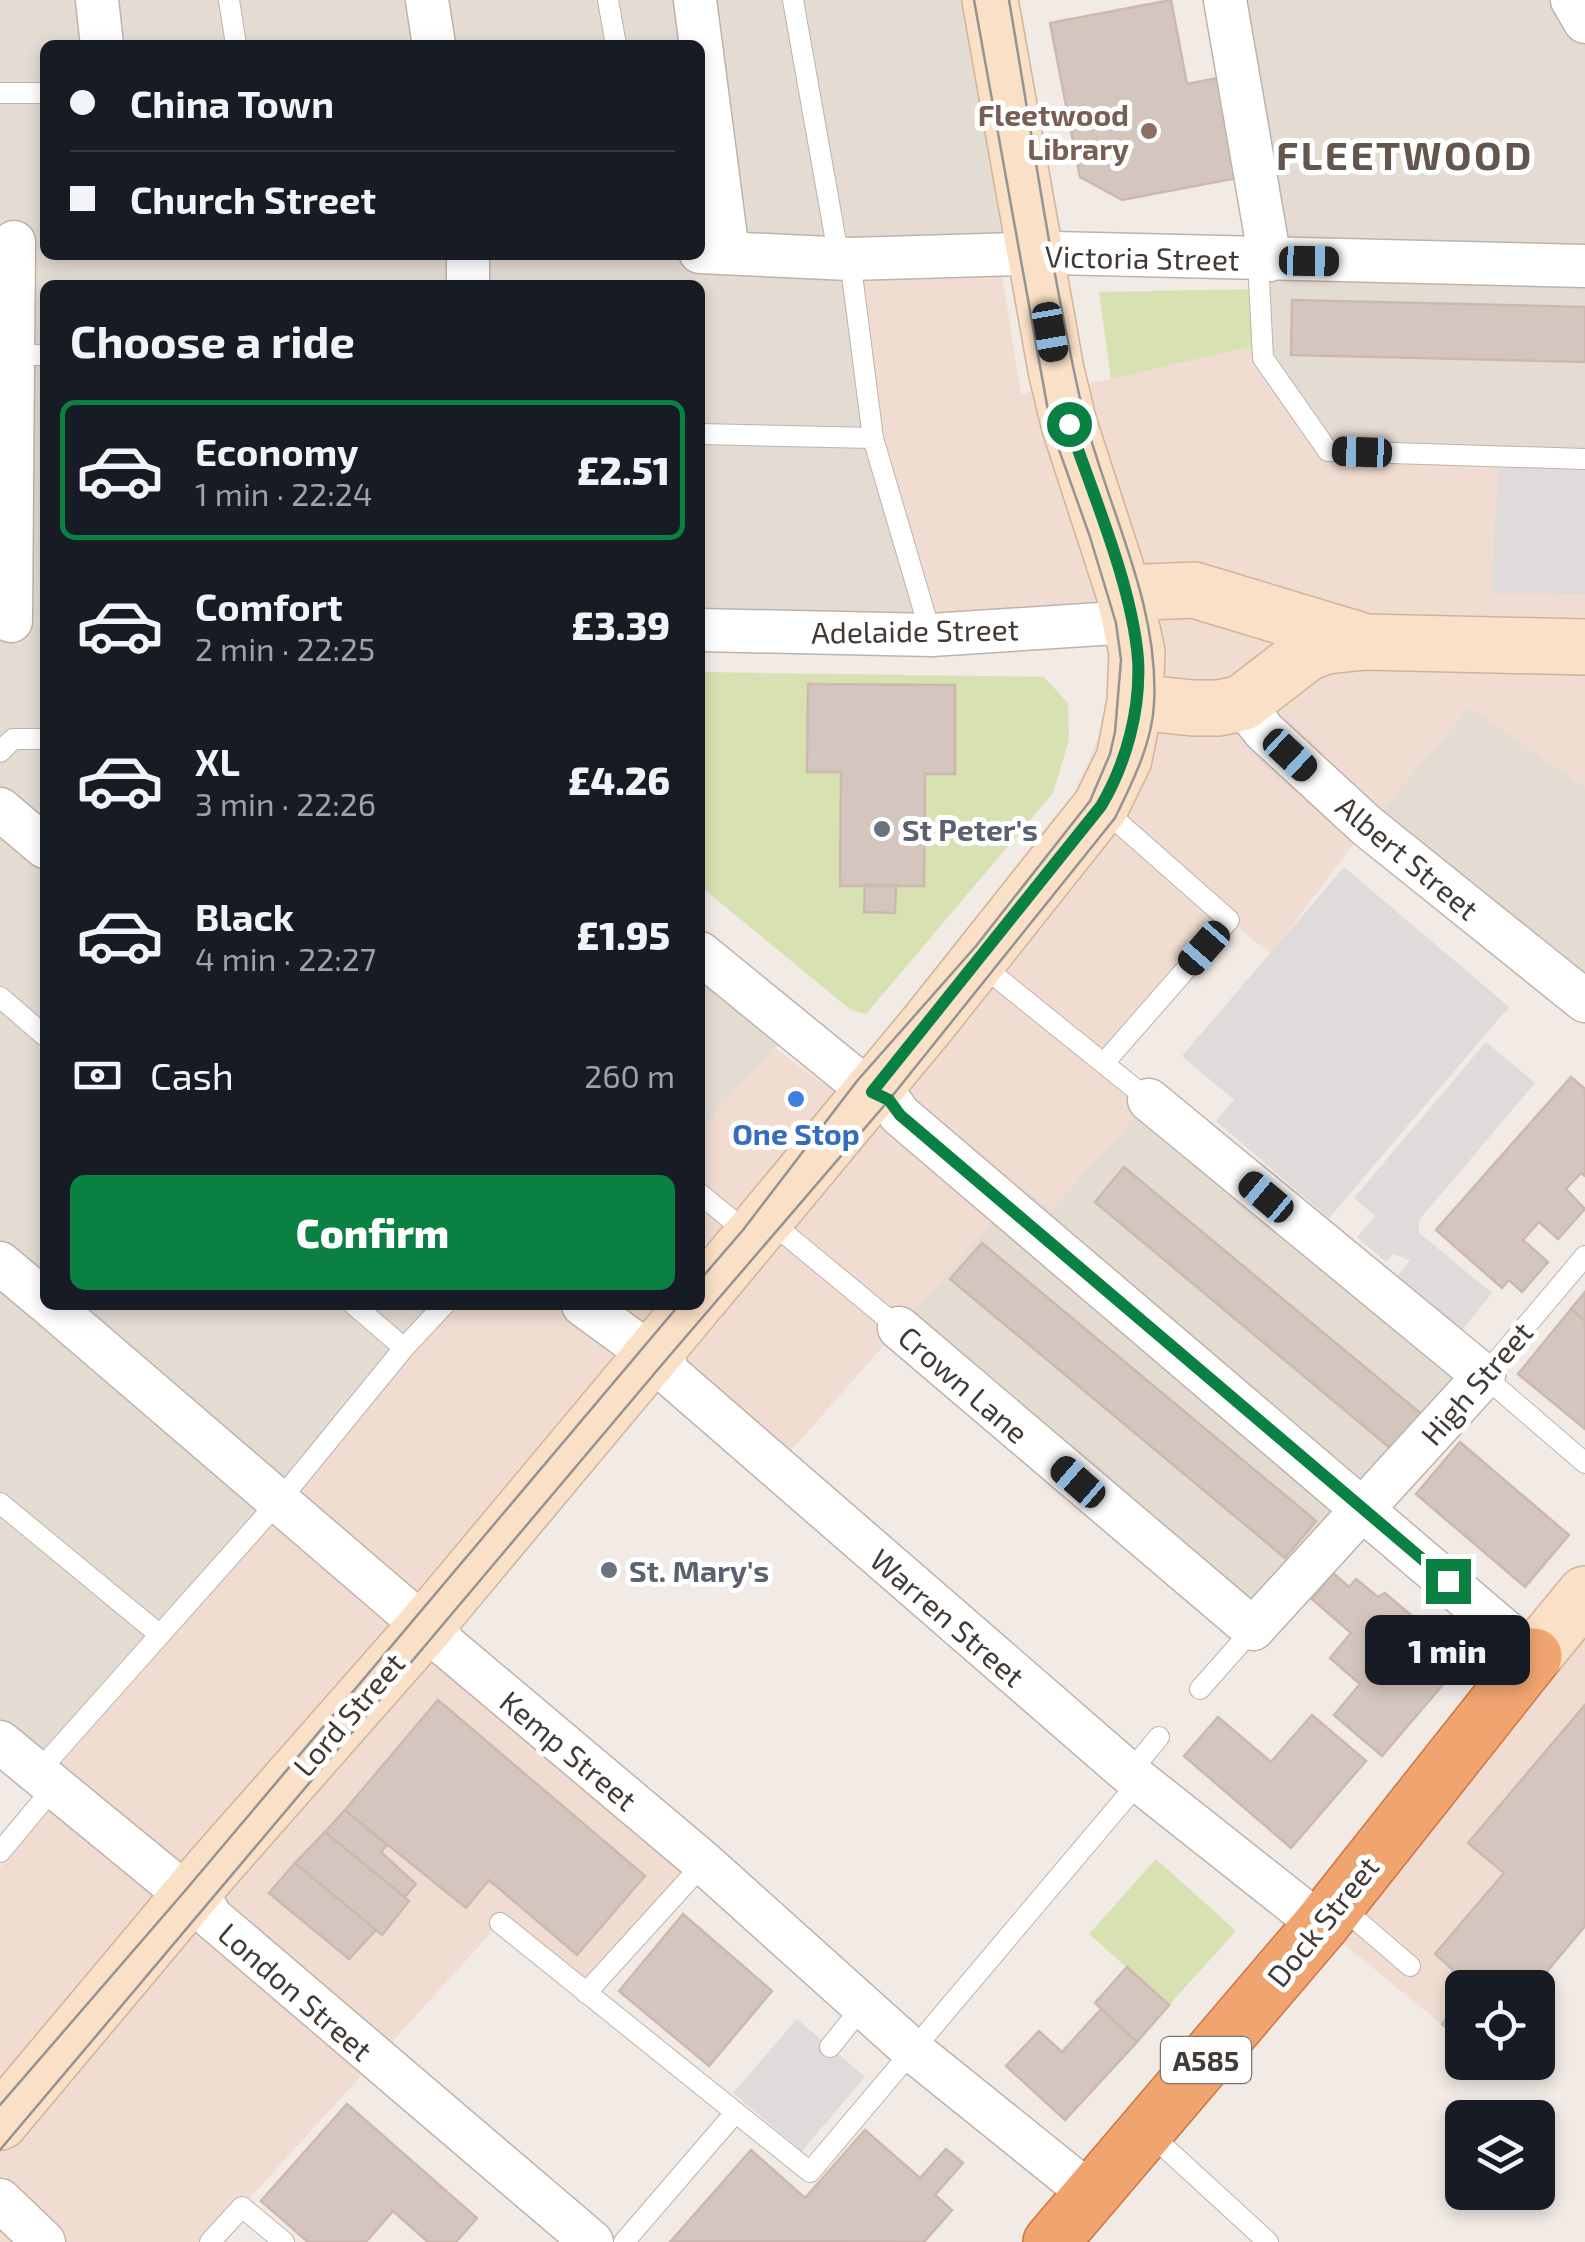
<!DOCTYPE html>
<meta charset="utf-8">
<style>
:root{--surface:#171b24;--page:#20242c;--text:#f1f3f6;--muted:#9ea1a6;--line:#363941;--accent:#0b8043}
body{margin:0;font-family:"Exo 2",sans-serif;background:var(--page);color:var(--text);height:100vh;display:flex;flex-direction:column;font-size:38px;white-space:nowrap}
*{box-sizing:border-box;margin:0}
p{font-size:32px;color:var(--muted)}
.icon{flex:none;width:55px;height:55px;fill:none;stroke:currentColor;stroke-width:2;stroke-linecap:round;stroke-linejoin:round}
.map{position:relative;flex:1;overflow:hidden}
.side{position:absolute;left:40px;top:280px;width:665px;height:1030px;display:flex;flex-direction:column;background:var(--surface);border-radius:15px;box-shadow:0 5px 15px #0003}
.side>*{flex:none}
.guide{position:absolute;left:40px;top:40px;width:665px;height:220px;border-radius:15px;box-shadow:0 5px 15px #0003;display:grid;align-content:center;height:220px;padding:0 30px;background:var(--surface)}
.fabs{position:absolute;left:1445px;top:1970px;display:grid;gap:20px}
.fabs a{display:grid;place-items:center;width:110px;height:110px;border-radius:15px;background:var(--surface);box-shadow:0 5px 15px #0003;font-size:50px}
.end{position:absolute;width:45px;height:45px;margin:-22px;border:12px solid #0b8043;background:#fff;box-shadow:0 0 0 5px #fff}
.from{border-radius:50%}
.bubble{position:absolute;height:70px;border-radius:15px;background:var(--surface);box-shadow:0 5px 15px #0003;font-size:32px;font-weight:800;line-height:70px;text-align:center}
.car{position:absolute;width:30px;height:60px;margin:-30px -15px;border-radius:12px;box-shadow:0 0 8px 2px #0007;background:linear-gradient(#222 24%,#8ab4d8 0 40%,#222 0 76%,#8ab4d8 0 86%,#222 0)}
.guide b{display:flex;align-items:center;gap:35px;height:95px;font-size:38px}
.guide b+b{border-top:2px solid var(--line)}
.guide i{width:25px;height:25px;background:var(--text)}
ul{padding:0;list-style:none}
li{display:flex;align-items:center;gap:30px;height:140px;margin:0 20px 15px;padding:0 10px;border:5px solid transparent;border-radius:15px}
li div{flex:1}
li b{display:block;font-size:38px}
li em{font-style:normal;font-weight:800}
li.selected{border-color:var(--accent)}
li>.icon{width:90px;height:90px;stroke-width:1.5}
h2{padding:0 30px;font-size:45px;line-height:120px}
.pay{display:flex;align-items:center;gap:25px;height:110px;padding:0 30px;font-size:38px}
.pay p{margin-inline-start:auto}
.action{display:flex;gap:20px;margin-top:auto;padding:20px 30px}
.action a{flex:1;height:115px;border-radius:15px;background:var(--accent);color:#fff;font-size:40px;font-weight:800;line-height:115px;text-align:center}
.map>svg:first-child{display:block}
</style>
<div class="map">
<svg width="1585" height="2242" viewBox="0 0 1585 2242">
<rect width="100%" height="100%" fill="#f1eae5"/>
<path fill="#e4dbd3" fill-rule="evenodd" d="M0 0H972L1035 255 851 259 931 635 700 630V285H45V1305H448L55 1754 77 1777 63 1794 0 1742ZM45 45H700V255H45Z
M1225 0H1572L1585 22V459L1328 451 1263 358Z
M1470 707 1585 787V1001L1367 826Z
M700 953 793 1029 700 1131Z
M1149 1100 1484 1376 1253 1629 899 1328 1023 1187 1051 1210Z"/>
<path fill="#f1dcd1" d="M999 256 1021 394 1111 379 1262 344 1328 451 1585 459V787L1470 707 1367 826 1271 954 1229 920 1105 1063 1149 1100 1051 1210 1023 1187 789 1453 669 1374 444 1644 696 1868 587 1992 500 1923 210 2242H0V1867L77 1777 54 1754 447 1305H700V1131L774 1047 835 1093 1074 794 1111 709 1105 624 931 635 873 438 850 259Z
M1585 1594V1926L1533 1987 1462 1988V2041L1321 1925Z"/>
<path fill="#d8e1b1" d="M1260 289 1262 344 1111 379 1099 292Z
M700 672 1044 677 1068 703 1069 740 1053 793 866 1014 851 1010 700 886Z
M1156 1859 1236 1931 1169 2005 1089 1934Z"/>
<path fill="#dfdbda" d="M1499 458 1585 459V594L1491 593Z
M1344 867 1509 1007 1329 1218 1216 1121 1234 1100 1182 1056Z
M1486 1042 1535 1083 1419 1220V1233L1492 1293 1457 1336 1392 1283 1410 1260 1393 1254 1386 1262 1357 1237 1375 1216 1354 1198Z
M797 2019 865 2077 802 2151 733 2093Z"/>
<path fill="#d4c6be" stroke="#cbb9af" stroke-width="2.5" d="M1171 0 1187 84 1218 78 1237 178 1122 200 1080 177 1050 23Z
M1292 300 1585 307V362L1291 355Z
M808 684 955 685V774H925L924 886H840L841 772H807Z
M865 885H896L895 913 864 912Z
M1571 1077 1585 1089V1176L1581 1173 1566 1189 1585 1209 1558 1239 1539 1222 1523 1240 1548 1262 1522 1292 1509 1280 1502 1288 1436 1230Z
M1124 1167 1425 1417 1396 1453 1095 1202Z
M982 1243 1316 1521 1285 1558 950 1279Z
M1585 1292V1321L1571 1309Z
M1571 1309 1585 1321V1429L1518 1374Z
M1460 1442 1569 1535 1525 1587 1416 1494Z
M1333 1573 1349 1587 1356 1579 1378 1597 1385 1593 1464 1660 1382 1756 1334 1715 1360 1684 1330 1658 1351 1633 1312 1599Z
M438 1700 645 1876 577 1955 489 1880 466 1908 345 1810Z
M1585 1705V1926L1533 1988H1473L1435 1954 1504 1873 1468 1843Z
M1312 1715 1366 1761 1291 1848 1184 1756 1218 1717 1271 1762Z
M345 1810 387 1845 381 1852 416 1884 405 1897 325 1832Z
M325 1832 409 1901 382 1935 295 1863Z
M295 1863 376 1930 349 1959 269 1893Z
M683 1914 772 1991 709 2066 619 1991Z
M1127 1967 1169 2005 1137 2042 1095 2003Z
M1462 2000V2041L1442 2024Z
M1101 2009 1137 2042 1065 2120 1006 2066 1039 2031 1062 2052Z
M347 2104 477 2218 456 2242H428L393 2211 366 2242H308L261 2201Z
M865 2130 920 2178 946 2149 963 2163 935 2195 952 2210 924 2242 671 2241 751 2150 805 2198Z"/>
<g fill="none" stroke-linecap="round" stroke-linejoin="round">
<defs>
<path id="lane" d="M229 0 236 45
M608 0 616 45
M793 0 839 259
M0 93H45
M850 259 873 438 931 635
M1258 260 1263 358 1328 451 1585 459
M7 355H45
M700 434 873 438
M0 752 13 739H45
M1102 808 1229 920 1104 1063
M979 963 1149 1100
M0 997 45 1036
M700 1194 749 1234
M765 1224 778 1228 899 1328
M1585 1256 1484 1376 1585 1463
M354 1305 404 1348
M0 1503 160 1635
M1200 1689 1253 1629
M38 1772 279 1501 404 1348 444 1305
M1129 1773 1159 1737
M0 1852 55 1786
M1339 1905 1410 1966
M500 1923 810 2172 1139 1782
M586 1993 704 1863
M830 2047 863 2006
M1148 2132 1268 2242
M210 2242 242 2207 284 2242
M624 2242 735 2113"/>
<path id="street" d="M97 0 102 45
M427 0 434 45
M695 0 728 253
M1225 0 1270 260
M1572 0 1585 22
M700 252 850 259 1054 253 1585 266
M468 255V285
M11 621 14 242
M700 630 931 635 1131 622
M1242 703 1264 731 1367 826 1585 1001
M0 809 45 847
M700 953 857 1081 889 1100 900 1115 1534 1656
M0 1263 45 1301
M50 1305 425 1627 437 1630 444 1644 704 1863 912 2050 1092 2195
M583 1305 653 1356 665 1361 667 1372 1129 1773 1321 1925
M899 1328 1253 1629 1484 1376 1149 1100
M0 1742 189 1897 205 1906 211 1917 592 2242
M0 2200 44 2242"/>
<path id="secondary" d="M1124 593 1194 590 1363 641
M1135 702 1193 708H1219L1242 703 1307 653 1326 646 1366 642 1585 647
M700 1298 927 1025 1101 806 1124 759 1135 702 1137 652 1124 593 1069 424 1056 370 990 0
M1534 1656 1585 1594
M0 2122 212 1869 425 1627 694 1305"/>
<path id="highway" d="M1051 2242 1321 1925 1534 1656"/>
</defs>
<use href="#lane" stroke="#beb3ab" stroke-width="22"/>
<use href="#street" stroke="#beb3ab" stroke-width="45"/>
<use href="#secondary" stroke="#cfb49b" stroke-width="58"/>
<use href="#highway" stroke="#ce7642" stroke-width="58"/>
<use href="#lane" stroke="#fff" stroke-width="20"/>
<use href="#street" stroke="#fff" stroke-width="42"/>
<use href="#secondary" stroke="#f9e0c6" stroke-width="55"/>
<use href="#highway" stroke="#f0a571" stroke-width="55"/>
<path stroke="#949494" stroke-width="2.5" d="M700 1280 743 1230 857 1081 976 946 1090 801 1110 754 1115 732 1121 660 1116 623 1090 537 1051 427 974 0
M0 2105 184 1892 679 1305
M0 2150 665 1361 889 1100 1115 818C1132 783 1152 744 1154 704 1160 600 1104 502 1081 403 1051 270 1032 134 1009 0"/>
</g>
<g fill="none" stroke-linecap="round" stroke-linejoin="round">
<path stroke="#0b8043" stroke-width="12" d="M1069 424C1093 495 1132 585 1138 659 1141 709 1126 764 1101 806L872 1092 889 1100 900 1115 1448 1581"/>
</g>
<circle fill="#8d6e63" stroke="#fff" stroke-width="4" cx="1149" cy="131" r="10"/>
<g fill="#6b7280" stroke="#fff" stroke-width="4">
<circle cx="882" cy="829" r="10"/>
<circle cx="609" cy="1570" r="10"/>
</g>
<circle fill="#3f7fe0" stroke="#fff" stroke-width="4" cx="796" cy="1099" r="10"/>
<g text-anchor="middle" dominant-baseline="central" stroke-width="10" stroke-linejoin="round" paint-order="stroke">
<rect fill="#fff" stroke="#7b7572" stroke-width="2.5" x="1161" y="2037" width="90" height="46" rx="8"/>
<g font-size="28" font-weight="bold" fill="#423a35">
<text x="1206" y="2060">A585</text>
</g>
<g font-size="30" font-weight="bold" fill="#785e54" stroke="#fff" text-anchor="end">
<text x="1129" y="114">Fleetwood<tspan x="1129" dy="34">Library</tspan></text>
</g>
<g font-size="30" fill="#423a35" stroke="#fff">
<text transform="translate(1142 257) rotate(1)">Victoria Street</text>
<text transform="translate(915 630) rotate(-1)">Adelaide Street</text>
<text transform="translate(1408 857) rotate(40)">Albert Street</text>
<text transform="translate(1476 1383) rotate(-49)">High Street</text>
<text transform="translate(964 1384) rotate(41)">Crown Lane</text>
<text transform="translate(948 1617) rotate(41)">Warren Street</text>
<text transform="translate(348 1714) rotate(-49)">Lord Street</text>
<text transform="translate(569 1750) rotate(40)">Kemp Street</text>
<text transform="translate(1322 1921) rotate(-51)">Dock Street</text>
<text transform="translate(296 1991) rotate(41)">London Street</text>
</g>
<g font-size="30" font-weight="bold" fill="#5b616d" stroke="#fff" text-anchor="start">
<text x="902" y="829">St Peter's</text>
<text x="629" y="1570">St. Mary's</text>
</g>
<g font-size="30" font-weight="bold" fill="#366cbe" stroke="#fff">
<text x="796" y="1133">One Stop</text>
</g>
<g font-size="40" font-weight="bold" letter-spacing="2.5" fill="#64554d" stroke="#fff">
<text x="1405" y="154">FLEETWOOD</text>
</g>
</g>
</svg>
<div class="fabs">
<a><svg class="icon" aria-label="locate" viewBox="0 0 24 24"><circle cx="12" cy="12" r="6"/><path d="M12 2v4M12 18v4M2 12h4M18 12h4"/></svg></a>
<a><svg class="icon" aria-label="layers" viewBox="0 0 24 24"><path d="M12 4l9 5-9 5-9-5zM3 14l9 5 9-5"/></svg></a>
</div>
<i class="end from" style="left:1069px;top:424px"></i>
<i class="end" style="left:1448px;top:1581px"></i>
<div class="bubble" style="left:1365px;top:1615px;width:165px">1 min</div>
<i class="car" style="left:1309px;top:261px;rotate:91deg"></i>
<i class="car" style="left:1050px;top:332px;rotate:170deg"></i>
<i class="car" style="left:1362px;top:452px;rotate:272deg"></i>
<i class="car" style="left:1290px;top:755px;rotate:133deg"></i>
<i class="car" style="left:1204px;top:948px;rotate:221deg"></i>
<i class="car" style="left:1266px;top:1197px;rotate:310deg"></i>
<i class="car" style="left:1078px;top:1482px;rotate:311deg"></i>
<div class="guide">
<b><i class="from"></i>China Town</b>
<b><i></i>Church Street</b>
</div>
<section class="side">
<h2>Choose a ride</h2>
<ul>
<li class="selected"><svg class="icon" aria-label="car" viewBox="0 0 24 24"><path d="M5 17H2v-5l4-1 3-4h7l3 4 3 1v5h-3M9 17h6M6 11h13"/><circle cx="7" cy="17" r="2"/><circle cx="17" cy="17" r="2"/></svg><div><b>Economy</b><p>1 min · 22:24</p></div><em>£2.51</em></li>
<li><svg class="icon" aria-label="car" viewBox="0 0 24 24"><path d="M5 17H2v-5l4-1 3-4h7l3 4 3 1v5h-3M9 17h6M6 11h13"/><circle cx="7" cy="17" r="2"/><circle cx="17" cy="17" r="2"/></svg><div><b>Comfort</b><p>2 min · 22:25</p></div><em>£3.39</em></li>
<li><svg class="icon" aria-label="car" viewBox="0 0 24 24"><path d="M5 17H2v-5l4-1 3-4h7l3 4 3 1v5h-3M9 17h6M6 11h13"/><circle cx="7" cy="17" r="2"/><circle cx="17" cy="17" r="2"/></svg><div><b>XL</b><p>3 min · 22:26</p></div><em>£4.26</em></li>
<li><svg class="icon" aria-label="car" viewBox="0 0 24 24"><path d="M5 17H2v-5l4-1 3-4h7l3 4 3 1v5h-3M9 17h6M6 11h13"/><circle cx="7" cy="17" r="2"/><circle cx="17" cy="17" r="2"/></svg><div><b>Black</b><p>4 min · 22:27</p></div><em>£1.95</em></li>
</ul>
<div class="pay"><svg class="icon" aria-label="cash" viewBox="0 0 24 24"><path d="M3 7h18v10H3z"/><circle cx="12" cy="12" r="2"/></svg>Cash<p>260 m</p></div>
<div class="action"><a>Confirm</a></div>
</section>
</div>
